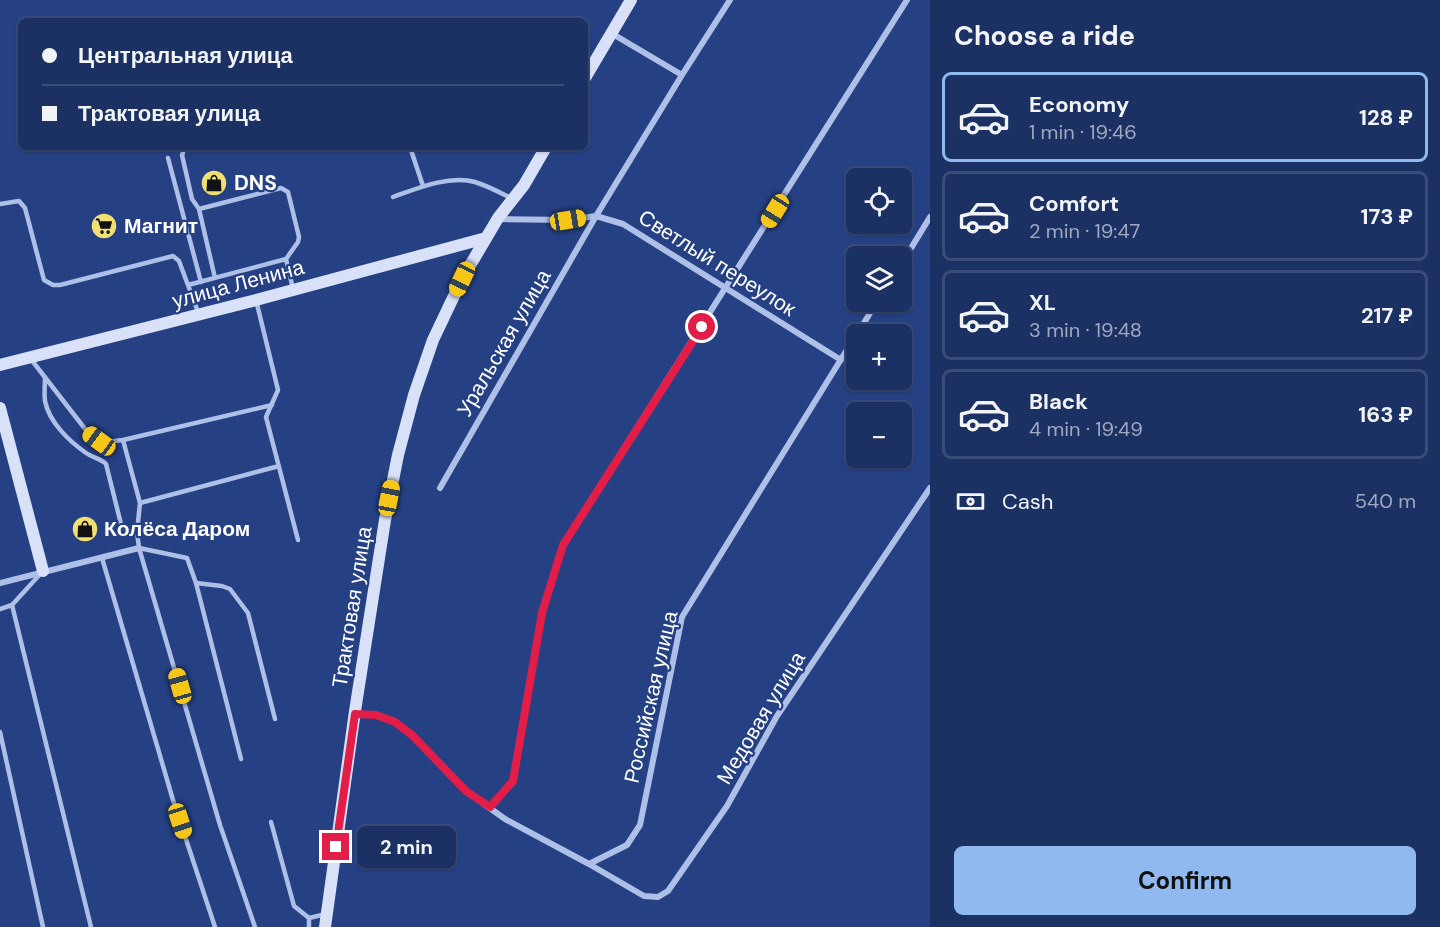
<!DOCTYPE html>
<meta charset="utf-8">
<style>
:root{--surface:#1c3163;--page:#293d6c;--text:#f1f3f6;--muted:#a0a9be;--line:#3a4c78;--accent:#90b9f0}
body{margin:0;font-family:"DM Sans",sans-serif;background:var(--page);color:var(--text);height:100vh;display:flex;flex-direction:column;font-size:22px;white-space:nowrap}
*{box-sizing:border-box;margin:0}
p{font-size:20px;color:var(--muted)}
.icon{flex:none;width:33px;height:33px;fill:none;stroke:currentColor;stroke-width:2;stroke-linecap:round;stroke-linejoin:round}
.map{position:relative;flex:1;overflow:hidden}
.details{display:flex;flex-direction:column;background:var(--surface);width:510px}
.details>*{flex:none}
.top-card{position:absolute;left:18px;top:18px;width:570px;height:132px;border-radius:9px;box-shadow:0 2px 4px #0004,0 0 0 2px var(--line);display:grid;align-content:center;height:132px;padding:0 24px;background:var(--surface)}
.buttons{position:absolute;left:846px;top:168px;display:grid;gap:12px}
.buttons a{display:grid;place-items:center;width:66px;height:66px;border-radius:9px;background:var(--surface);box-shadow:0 2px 4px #0004,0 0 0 2px var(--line);font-size:30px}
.end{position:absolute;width:27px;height:27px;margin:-14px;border:8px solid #e11d48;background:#fff;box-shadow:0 0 0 3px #fff}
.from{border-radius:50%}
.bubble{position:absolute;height:42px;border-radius:9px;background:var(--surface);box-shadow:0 2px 4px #0004,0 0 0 2px var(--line);font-size:20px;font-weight:700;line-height:42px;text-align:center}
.car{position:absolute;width:18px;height:36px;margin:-18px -9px;border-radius:8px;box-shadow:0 0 4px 2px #0007;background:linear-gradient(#f5c518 24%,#345 0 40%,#f5c518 0 76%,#345 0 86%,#f5c518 0)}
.top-card b{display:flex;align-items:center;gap:21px;height:57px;font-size:22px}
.top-card b+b{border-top:2px solid var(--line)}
.top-card i{width:15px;height:15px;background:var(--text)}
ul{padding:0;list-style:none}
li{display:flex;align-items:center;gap:18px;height:90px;margin:0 12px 9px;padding:0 12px;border:3px solid var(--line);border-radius:9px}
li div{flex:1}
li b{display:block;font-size:22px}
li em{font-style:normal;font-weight:700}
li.selected{border-color:var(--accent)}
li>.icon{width:54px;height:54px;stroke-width:1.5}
h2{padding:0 24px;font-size:27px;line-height:72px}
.pay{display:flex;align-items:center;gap:15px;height:66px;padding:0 24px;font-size:22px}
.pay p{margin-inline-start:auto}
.action{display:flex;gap:12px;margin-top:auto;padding:12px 24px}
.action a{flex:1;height:69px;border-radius:9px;background:var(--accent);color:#111;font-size:24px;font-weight:700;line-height:69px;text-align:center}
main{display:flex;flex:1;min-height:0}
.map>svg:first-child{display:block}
</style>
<main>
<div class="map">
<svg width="930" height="927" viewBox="0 0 930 927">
<rect width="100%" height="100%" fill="#254184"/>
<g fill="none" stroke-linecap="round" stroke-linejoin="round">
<path stroke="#aec0e8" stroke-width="4.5" d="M198 147 184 150 182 155 192 199 199 209
M410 147 423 186
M168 158 201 282
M393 197C418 188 449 175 475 182 488 186 501 193 513 199
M0 204 19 201 25 208 44 280 53 285H60L173 256 179 261 198 312
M286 259 293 289
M188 285 286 259 298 242 299 237 288 192 281 188 199 209 215 278
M256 300 278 390 266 417 298 540
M30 358 89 434C101 443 109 442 123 440L272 405
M45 377C45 384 44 393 45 401 49 422 69 441 86 453 93 458 100 458 106 464L122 528
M123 440 140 503 279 466
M140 503 137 532 139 548 220 825 255 927
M139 548 187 558 196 583 241 759
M102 558 173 800 215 927
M196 583 222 586 230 589 248 613 275 719
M12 605 91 927
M0 609 12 605 42 572
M0 732 43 927
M271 822 294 906 309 918 326 914
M309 918V927"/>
<path stroke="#aec0e8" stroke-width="6" d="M611 33 682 75 730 0
M498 219 568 220 596 216 623 224 841 360
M902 263 930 217
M857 334 877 302
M440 488 596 216 682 75
M0 583 139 548
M355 714 376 715 395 722 412 735 466 791 505 819 589 864 627 845 640 825 682 617 856 335
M490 807 513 781 542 613 563 545 907 0
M589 864 644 896 658 897 668 891 727 806 777 716 930 488"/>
<path stroke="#d8e1f7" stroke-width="12" d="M585 78 631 0
M0 365 256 300 486 238
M0 408 43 571
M325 927 355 711 385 520 398 455 414 395 433 340 462 279 498 218 524 185 546 147"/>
</g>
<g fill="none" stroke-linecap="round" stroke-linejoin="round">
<path stroke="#e11d48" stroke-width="8" d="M336 847 355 714 376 715 395 722 412 735 466 791 490 807 513 781 542 613 563 545 702 327"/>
</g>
<defs>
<symbol id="shop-disc" viewBox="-11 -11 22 22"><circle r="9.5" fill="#f2df72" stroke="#254184"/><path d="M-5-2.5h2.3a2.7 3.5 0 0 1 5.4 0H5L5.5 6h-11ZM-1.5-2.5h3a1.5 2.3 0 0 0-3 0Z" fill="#111"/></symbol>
<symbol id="supermarket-disc" viewBox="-11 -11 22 22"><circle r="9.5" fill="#f2df72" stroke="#254184"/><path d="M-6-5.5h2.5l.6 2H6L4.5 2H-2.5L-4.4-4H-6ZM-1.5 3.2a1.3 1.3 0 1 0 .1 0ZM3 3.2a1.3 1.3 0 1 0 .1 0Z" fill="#111"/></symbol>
</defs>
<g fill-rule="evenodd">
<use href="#shop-disc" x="199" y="168" width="30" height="30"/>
<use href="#supermarket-disc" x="89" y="211" width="30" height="30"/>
<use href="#shop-disc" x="70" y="514" width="30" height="30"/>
</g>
<g text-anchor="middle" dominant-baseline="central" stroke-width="4.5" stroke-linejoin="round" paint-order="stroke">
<g font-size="21" font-weight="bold" fill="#fff" stroke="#254184" text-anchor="start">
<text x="234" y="183">DNS</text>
<text x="124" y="226">Магнит</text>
<text x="104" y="529">Колёса Даром</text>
</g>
<g font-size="21" fill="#fff" stroke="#254184">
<text transform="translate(717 263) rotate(32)">Светлый переулок</text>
<text transform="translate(238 284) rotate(-15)">улица Ленина</text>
<text transform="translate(504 343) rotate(-60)">Уральская улица</text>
<text transform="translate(352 607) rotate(-81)">Трактовая улица</text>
<text transform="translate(651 697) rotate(-77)">Российская улица</text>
<text transform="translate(761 718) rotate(-59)">Медовая улица</text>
</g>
</g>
</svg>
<div class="buttons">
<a><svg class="icon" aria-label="locate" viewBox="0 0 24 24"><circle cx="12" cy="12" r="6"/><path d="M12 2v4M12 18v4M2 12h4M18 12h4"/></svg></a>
<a><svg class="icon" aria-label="layers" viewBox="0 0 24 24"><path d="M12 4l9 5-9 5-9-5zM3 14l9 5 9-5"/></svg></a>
<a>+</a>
<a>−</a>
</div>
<i class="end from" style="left:702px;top:327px"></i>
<i class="end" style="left:336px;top:847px"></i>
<div class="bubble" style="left:357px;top:826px;width:99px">2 min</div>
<i class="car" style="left:775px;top:211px;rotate:212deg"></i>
<i class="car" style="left:568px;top:220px;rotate:81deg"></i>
<i class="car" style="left:462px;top:279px;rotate:205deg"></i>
<i class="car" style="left:99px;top:441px;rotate:306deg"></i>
<i class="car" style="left:389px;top:498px;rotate:11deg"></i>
<i class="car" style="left:180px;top:686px;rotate:344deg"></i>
<i class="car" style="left:180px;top:821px;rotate:162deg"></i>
<div class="top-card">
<b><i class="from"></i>Центральная улица</b>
<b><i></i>Трактовая улица</b>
</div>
</div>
<section class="details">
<h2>Choose a ride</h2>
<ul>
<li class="selected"><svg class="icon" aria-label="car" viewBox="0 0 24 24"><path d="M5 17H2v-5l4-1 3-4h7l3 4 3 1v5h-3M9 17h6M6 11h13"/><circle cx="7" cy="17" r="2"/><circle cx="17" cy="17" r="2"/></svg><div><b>Economy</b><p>1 min · 19:46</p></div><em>128 ₽</em></li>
<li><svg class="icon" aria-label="car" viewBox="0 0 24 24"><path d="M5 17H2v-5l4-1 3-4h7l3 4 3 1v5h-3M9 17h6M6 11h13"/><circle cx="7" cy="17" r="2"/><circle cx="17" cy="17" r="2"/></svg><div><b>Comfort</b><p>2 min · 19:47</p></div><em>173 ₽</em></li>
<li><svg class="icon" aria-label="car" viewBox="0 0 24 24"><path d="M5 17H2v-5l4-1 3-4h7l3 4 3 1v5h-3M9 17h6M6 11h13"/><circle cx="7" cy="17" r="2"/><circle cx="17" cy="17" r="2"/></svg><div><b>XL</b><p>3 min · 19:48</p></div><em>217 ₽</em></li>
<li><svg class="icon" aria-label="car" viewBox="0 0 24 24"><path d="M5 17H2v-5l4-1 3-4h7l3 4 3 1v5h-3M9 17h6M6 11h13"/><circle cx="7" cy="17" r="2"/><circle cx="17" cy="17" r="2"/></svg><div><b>Black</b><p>4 min · 19:49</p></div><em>163 ₽</em></li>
</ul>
<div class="pay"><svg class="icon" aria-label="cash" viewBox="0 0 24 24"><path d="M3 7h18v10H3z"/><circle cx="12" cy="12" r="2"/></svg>Cash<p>540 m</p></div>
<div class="action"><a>Confirm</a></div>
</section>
</main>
